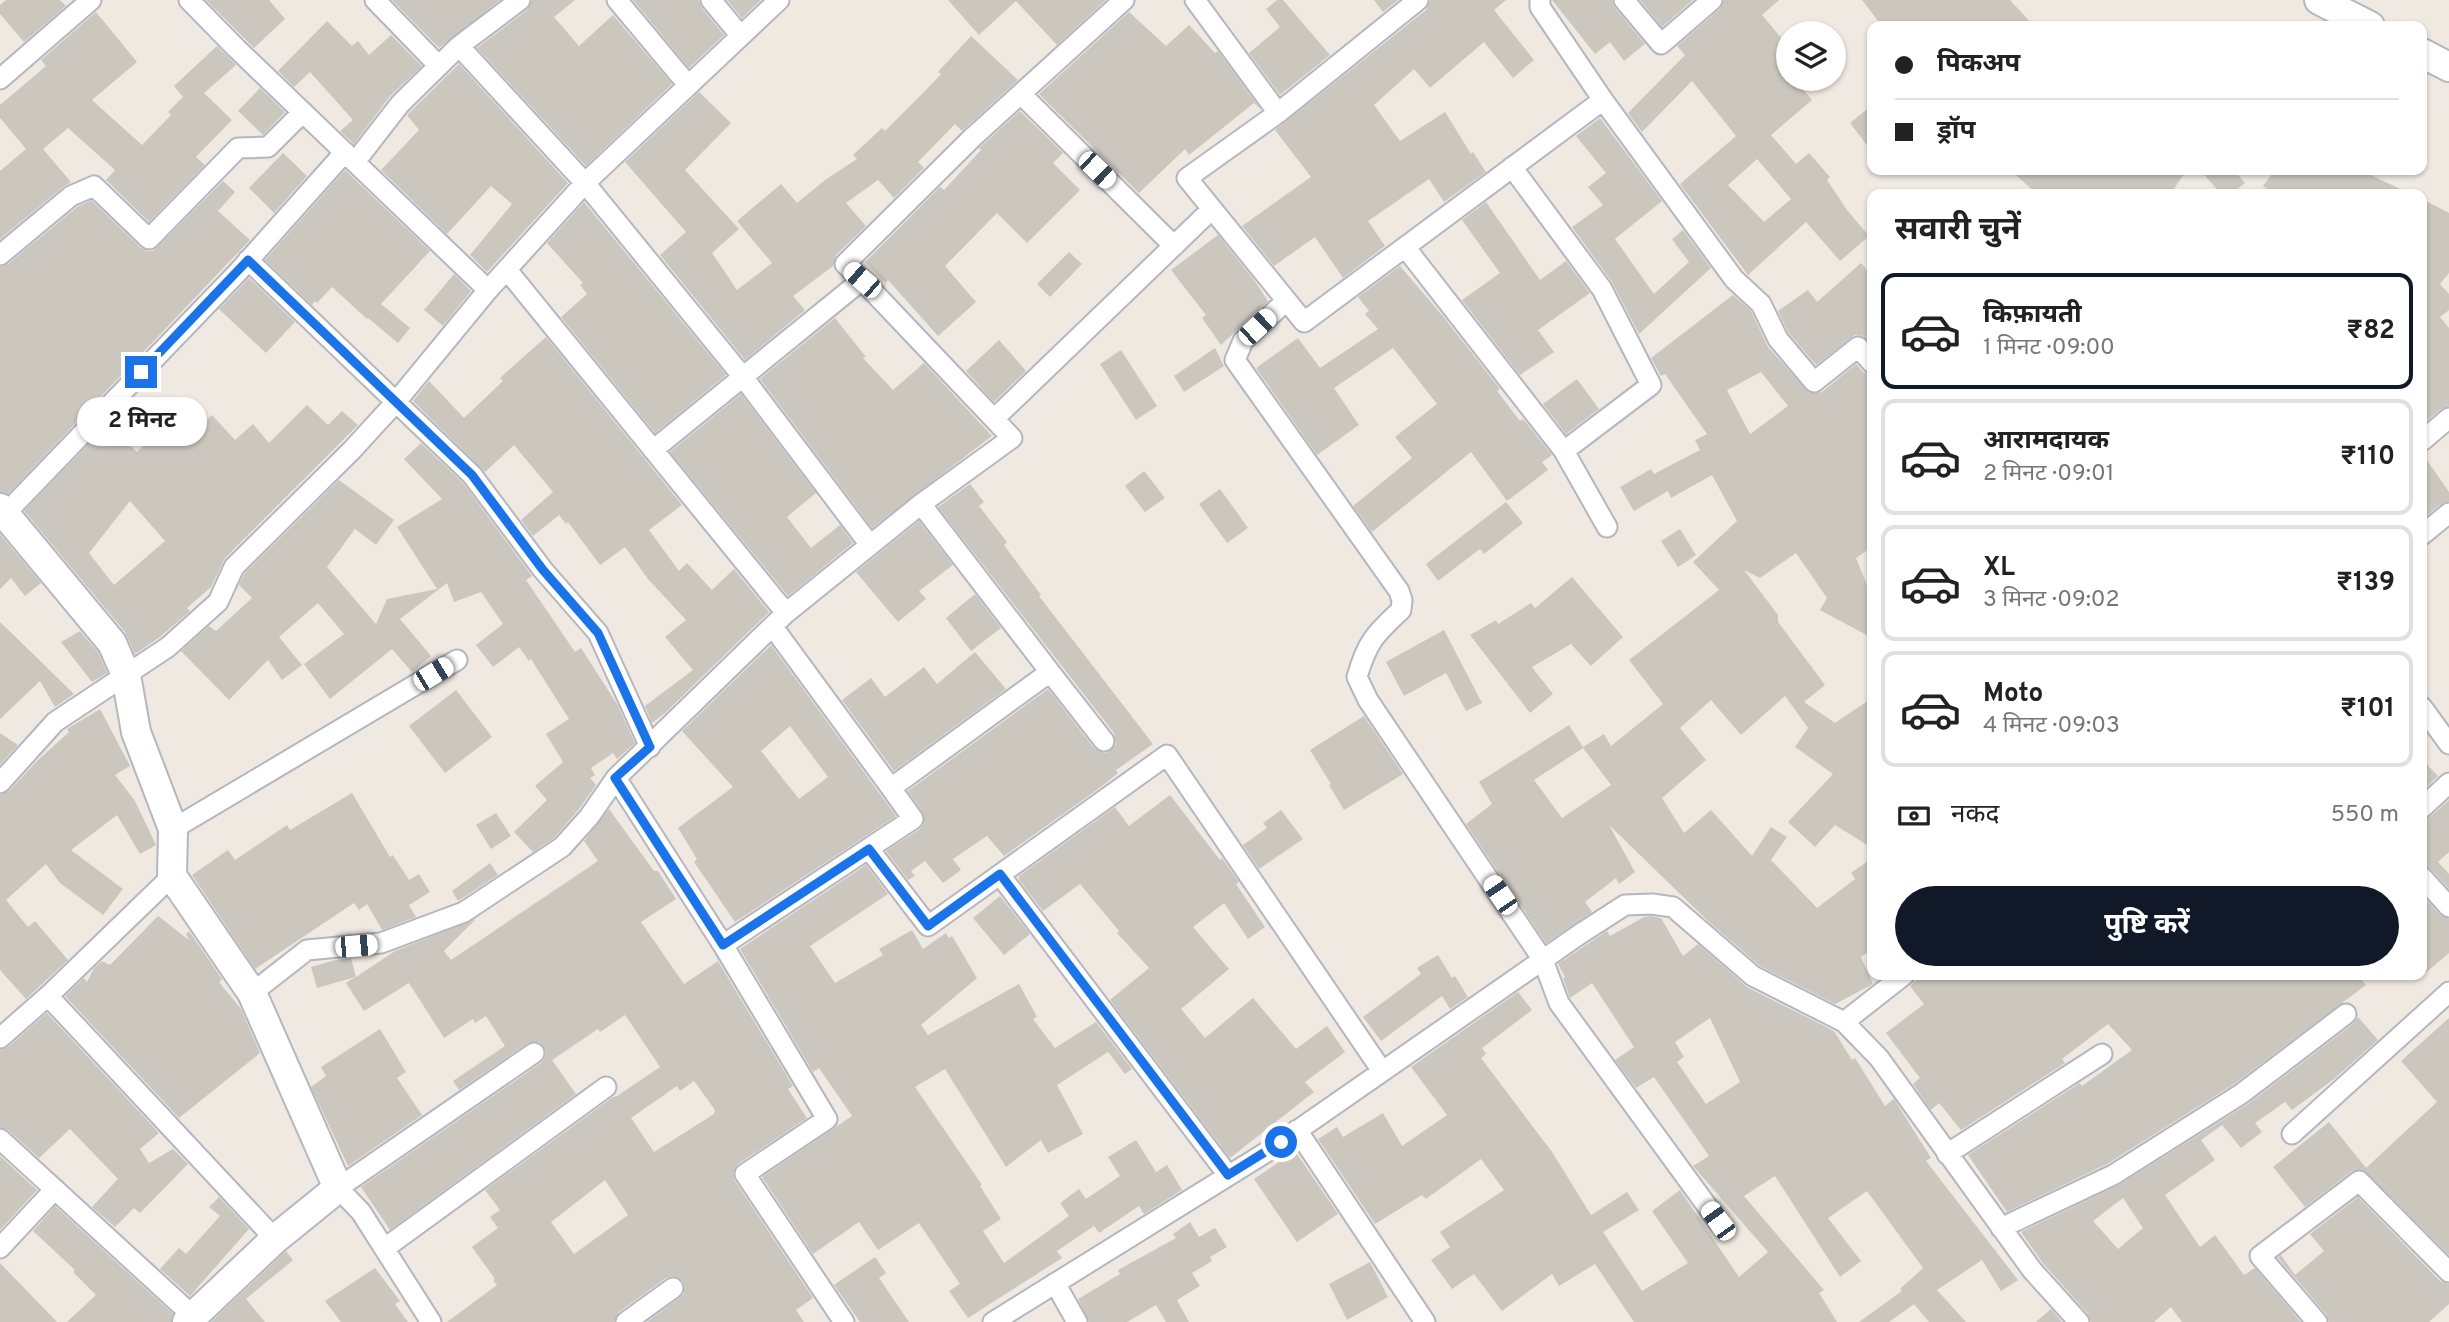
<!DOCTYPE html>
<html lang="hi">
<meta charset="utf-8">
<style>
:root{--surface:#fff;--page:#f6f6f6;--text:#222;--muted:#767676;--line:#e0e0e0;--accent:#111827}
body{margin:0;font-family:Overpass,"Noto Sans Devanagari",sans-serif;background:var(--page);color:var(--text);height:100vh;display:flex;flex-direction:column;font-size:26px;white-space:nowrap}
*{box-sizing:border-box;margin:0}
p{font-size:23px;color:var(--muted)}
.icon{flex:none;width:38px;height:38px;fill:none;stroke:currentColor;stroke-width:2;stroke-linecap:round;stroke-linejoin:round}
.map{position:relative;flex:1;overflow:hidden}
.drawer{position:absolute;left:1867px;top:189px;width:560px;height:791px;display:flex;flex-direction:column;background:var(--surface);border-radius:14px;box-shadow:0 2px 5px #0004}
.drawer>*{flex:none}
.banner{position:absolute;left:1867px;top:21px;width:560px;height:154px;border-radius:14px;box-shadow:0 2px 5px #0004;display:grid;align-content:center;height:154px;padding:0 28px;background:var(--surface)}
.buttons{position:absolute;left:1776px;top:21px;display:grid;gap:14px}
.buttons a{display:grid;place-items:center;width:70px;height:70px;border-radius:50%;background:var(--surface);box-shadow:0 2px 5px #0004;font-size:35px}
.end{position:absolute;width:32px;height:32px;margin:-16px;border:9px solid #1a73e8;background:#fff;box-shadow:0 0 0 4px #fff}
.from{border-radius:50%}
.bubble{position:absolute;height:49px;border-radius:24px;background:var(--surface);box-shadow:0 2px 5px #0004;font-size:23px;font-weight:700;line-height:49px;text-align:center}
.car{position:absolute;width:21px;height:42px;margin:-21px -10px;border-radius:9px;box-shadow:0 0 5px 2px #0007;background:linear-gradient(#fff 24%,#345 0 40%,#fff 0 76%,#345 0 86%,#fff 0)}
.banner b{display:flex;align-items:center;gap:24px;height:66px;font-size:26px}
.banner b+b{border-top:2px solid var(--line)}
.banner i{width:18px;height:18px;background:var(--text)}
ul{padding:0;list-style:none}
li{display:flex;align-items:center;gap:21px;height:116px;margin:0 14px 10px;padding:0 14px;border:4px solid var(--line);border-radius:14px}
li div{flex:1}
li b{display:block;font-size:26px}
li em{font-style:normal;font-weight:700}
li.active{border-color:var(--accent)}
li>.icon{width:63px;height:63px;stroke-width:1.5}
h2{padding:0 28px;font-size:32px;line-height:84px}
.pay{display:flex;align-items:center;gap:18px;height:77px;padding:0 28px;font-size:26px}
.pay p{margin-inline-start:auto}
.cta{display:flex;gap:14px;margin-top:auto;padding:14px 28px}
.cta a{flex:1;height:80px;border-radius:42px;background:var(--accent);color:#fff;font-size:28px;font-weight:700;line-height:80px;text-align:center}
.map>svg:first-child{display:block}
</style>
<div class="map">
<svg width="2449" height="1322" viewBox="0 0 2449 1322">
<rect width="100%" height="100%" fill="#efe9e1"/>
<path fill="#cbc7bf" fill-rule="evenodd" d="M6 0H60L66 6 24 42 0 14V5Z
M206 0H269L285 19 254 48Z
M392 0H500L439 48Z
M532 0H575L554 17 579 46 613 15 672 84 586 166 477 48 527 10Z
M633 0H699L702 8 724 35 689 68Z
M727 0H761L742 18Z
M948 0H1106L1057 45 1016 1 979 35Z
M1277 0H1283L1330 55 1280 95 1249 53 1280 27 1266 9Z
M1374 0H1398L1383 12Z
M1430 0H1506L1494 10 1534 60 1513 78 1484 42 1430 88 1414 69 1374 105 1400 141 1445 112 1471 154 1473 152 1486 172 1444 202 1429 179 1368 221 1385 246 1343 278 1315 237 1274 266 1242 226 1311 177 1275 130 1426 10Z
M1552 0H1612L1615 8 1645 44 1624 61 1610 42 1595 54Z
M1640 0H1693L1662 27Z
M1724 0H1779L1762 15 1788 46V56L1781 63 1788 72V79H1794L1812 100 1771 135 1796 164 1809 153 1830 177 1827 180 1847 210 1869 236 1840 261 1806 222 1748 275 1680 184 1736 136 1692 81 1642 132 1628 113 1685 55 1677 46 1720 9ZM1757 159 1791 199 1764 222 1728 185Z
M1862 0H2010L2034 26H1882Z
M96 12 137 62 92 100 142 145 171 115 168 112 183 97 174 86 217 46 236 65 204 93 232 120 196 157 205 165 149 222 106 180 115 170 68 128 43 149 71 182 63 187 0 239V171L26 149 0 118V105L46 66 41 60Z
M1129 12 1166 46 1189 25 1215 53 1218 51 1261 110 1254 103 1189 155 1185 149 1139 193 1039 94Z
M327 21 352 46 358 41 369 55 391 35 422 66 390 96 354 144 340 131 353 120 310 72 294 87 278 71Z
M971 36 1018 80 962 131 955 124 918 162 924 168 894 198 878 180 846 203 866 226 836 255 833 266 793 296 805 310 745 360 660 255 686 232 625 162 699 92 731 123 685 170 739 229 712 253 737 290 772 263 737 221 781 184 797 203 825 180 857 159 853 155 882 128 885 131 927 89 941 74 938 72Z
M459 64 568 183 487 272 470 255 512 204 491 186 447 234 381 170 419 130 407 115Z
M260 88 285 112 263 135 238 111Z
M1872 105V152L1850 123Z
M1020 111 1063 153 1053 163 1080 190 1027 243 997 213 945 266 976 302 938 336 888 280 886 283 865 262 940 187 944 190 981 150 979 148Z
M1600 118 1662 201 1615 239 1654 294 1689 262 1672 239 1683 230 1711 268 1639 334 1612 282 1572 227 1603 205 1588 187 1606 173 1576 136Z
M283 153 307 176 274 213 249 188Z
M345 170 430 251 381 304 410 328 398 343 368 318 367 319 332 287 317 303 315 301 312 305 265 260Z
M2010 170H2187L2170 194H2037Z
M2200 170H2234L2245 183 2231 194H2221Z
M2275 170H2360L2411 194H2275L2263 186Z
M223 181 235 192 218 211 250 240 8 494 0 492V267L8 264 77 207 91 200 141 248 147 251H153Z
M2422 199 2449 213V273L2440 284 2449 294V310L2440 317 2449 328V406L2441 409 2422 425Z
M584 202 726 375 655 433 561 317 587 294 580 285 583 283 547 243Z
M1486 202 1540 280 1566 261 1590 293 1538 330 1554 352 1520 375 1462 300 1500 273 1462 220Z
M1218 235 1254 280 1268 301 1221 345 1202 318 1206 315 1171 270Z
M1069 252 1082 264 1050 297 1037 284Z
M1861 263 1872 276V345L1863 336 1855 335 1816 365 1788 332 1778 311 1808 290 1817 302Z
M1400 266 1442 315 1500 389 1497 391 1520 421 1523 419 1552 455 1542 462 1548 470 1507 501 1471 452 1372 532 1353 506 1412 458 1395 437 1437 404 1393 348 1334 388 1359 425 1317 455 1256 368 1298 338 1320 368 1378 329 1365 314 1369 311 1358 297Z
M454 274 471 291 443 326 424 310Z
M249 278 295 322 266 353 219 309Z
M1733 295 1751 311 1768 347 1809 393 1822 392 1856 364 1863 372 1872 375V547L1856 558 1872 597V638L1820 610 1827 598 1796 553 1760 578 1744 570 1778 615V622L1825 685 1804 702 1835 723 1872 698V848L1835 825 1815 847 1788 822 1833 774 1795 747 1808 728 1785 696 1741 735 1711 700 1680 728 1706 760 1662 798 1684 833 1711 810 1752 856 1771 827 1787 837 1771 860 1817 908 1855 879 1851 873 1872 858V950L1861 957 1873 984 1835 1004 1760 966 1708 921 1609 825 1635 872 1619 884 1616 878 1585 902 1592 912 1546 943 1466 824 1492 804 1479 782 1569 725 1583 747 1604 734 1611 746 1663 704 1629 660 1719 590 1693 562 1737 521 1712 475 1671 498 1668 491 1634 511 1620 487 1651 469 1654 474 1700 450 1695 440 1707 434 1665 374 1661 376 1651 358ZM1761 372 1788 406 1750 434 1727 390ZM1583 748 1611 785 1562 818 1534 780Z
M835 318 866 357 863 358 893 390 924 363 992 436 872 528 760 379Z
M546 337 682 505 649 530 679 571 687 563 712 590 734 569 769 612 665 713 652 723 645 706 693 670 665 637 686 620 648 579 625 547 600 565 568 522 566 524 559 515 533 536 521 520 553 492 514 445 485 472 413 401 429 381 464 418 503 381 500 378Z
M999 340 1026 371 994 402 966 371Z
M1215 348 1224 366 1184 392 1174 376Z
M1121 350 1157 406 1136 420 1100 364Z
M1577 379 1599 409 1566 434 1543 404Z
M741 394 816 493 787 517 811 548 840 525 853 543 788 596 670 452Z
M307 405 328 425 342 411 358 425 225 558 211 587 187 608 190 611 160 637 135 654 125 632 24 511 108 424 137 452 164 425 181 443 212 415 235 440 253 424 269 443ZM130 501 165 541 114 585 89 553Z
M421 443 463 483 532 576 526 580 575 652 581 648 617 704 635 743 617 759 613 753 591 768 595 775 590 778 596 785 579 809 554 838 533 852 514 832 547 800 535 786 563 762 546 734 569 719 531 659 529 661 519 647 493 667 476 645 503 624 481 592 454 602 447 583 400 619 431 656 412 672 392 649 330 699 304 664 344 634 318 603 279 637 302 665 282 680 268 660 229 700 181 651 209 626 216 631 252 598 239 585 244 574 339 480 394 520 376 545 355 529 327 567 376 624 387 599 437 589 397 527 442 499 404 459Z
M2422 453 2449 492V501L2441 504 2422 519Z
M1144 471 1165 498 1145 512 1125 486Z
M970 484 984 502 979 506 1007 542 1004 545 1041 595 1039 596 1153 744 1116 770 1118 773 1101 787 1004 856 987 836 953 859 961 870 943 883 925 861 911 871 915 876 908 880 886 851 920 829 924 824 923 813 908 791 1048 689 1095 749 1106 753 1116 745 1114 733 938 507Z
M1220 489 1248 528 1227 543 1199 504Z
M1506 502 1523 523 1484 554 1480 549 1438 581 1426 564Z
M919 521 953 565 919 591 926 599 898 622 856 572Z
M1680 529 1696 555 1678 567 1661 541Z
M0 534 41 583 25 596 11 578 0 589Z
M1572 577 1623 637 1591 666 1571 644 1532 667 1553 694 1530 713 1470 635 1496 620 1498 624 1531 603 1535 608Z
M975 594 1001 628 971 651 946 618Z
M0 622 29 650 74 694 55 707 40 681 0 719Z
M1444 630 1482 703 1466 711 1446 673 1404 696 1386 662Z
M80 631 98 652 107 673 92 682 61 642Z
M771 645 896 816 735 922 694 862 697 859 678 828 733 787 682 731ZM790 726 828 777 799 799 761 751Z
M975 652 1006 689 894 771 842 700 871 678 885 697 924 667 937 684Z
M456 690 492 737 445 773 409 726Z
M100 709 130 766 115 775 135 801 156 845 140 854 117 815 71 850 123 889 103 915 60 883 46 864 6 900 28 927 35 921 68 960 26 999 0 970V795L9 791 38 760 69 732 67 729Z
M1364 716 1403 774 1344 810 1329 785 1331 784 1310 750Z
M0 733 18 745 0 765Z
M2422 759 2438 776 2422 791Z
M352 793 390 857 393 855 409 880 419 874 430 892 409 905 416 917 382 930 367 904 359 910 354 903 255 969 192 875 228 850 235 860 287 825 290 830Z
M1170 795 1220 860 1222 858 1239 882 1236 884 1265 927 1248 939 1224 903 1193 927 1229 969 1181 1009 1205 1038 1253 998 1296 1049 1327 1026 1345 1052 1305 1082 1314 1092 1230 1158 1110 1000 1149 968 1117 933 1119 931 1080 884 1043 911 1019 880V876L1115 807 1129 826Z
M2449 800V852L2438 862 2449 874V889L2431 869 2422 865V820L2430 817Z
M609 809 654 871H658L676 899 641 922 684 984 718 961 793 1086 788 1089 807 1118 738 1164 733 1174 735 1181 813 1298 796 1310 804 1322H647L684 1294 683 1281 672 1276 666 1278 619 1312 614 1322H447L497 1285 493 1280 495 1279 472 1247 498 1228 490 1217 500 1210 485 1190 613 1097 617 1096 660 1067 625 1015 600 1032 598 1029 552 1060 576 1094 390 1230 361 1187 541 1063 545 1058 546 1051 539 1042 528 1043 459 1090 453 1081 505 1046 486 1016 475 1023 473 1019 444 1038 409 983 364 1011 346 983 355 977 317 988 311 967 336 960 351 958 356 977 395 951 476 919 444 951 451 960 598 861 584 841ZM694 1081 715 1110 714 1114 654 1152 631 1118 677 1086 680 1091ZM605 1180 628 1215 574 1254 551 1222Z
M1281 810 1303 839 1259 869 1243 845 1267 828 1263 823Z
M496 813 511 836 491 849 476 825Z
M490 863 498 875 458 901 452 891Z
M866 865 888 894 810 946 835 983 883 955 879 949 912 930 923 949 946 933 949 938 952 936 977 978 921 1025 928 1035 1019 984 1037 1017 1033 1019 1055 1048 1096 1022 1132 1069 1125 1074 1108 1052 1057 1085 1083 1134 1048 1153 1041 1140 1006 1167 945 1069 915 1087 982 1185 980 1186 1001 1219 983 1231 1004 1263 1069 1216 1060 1203 1079 1189 1086 1199 1120 1176 1108 1157 1136 1140 1156 1172 1167 1165 1182 1190 1144 1214 1139 1206 1099 1233 1094 1226 1057 1251 1062 1258 968 1318 949 1291 960 1284 919 1223 878 1250 859 1222 813 1254 762 1177 852 1116 819 1068 813 1072 740 949Z
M2422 895 2440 915 2449 919V953L2422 976Z
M1000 896 1030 934 1004 955 973 918Z
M158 916 189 940 186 934 189 931 222 979 219 982 241 1009 260 1053 179 1118 65 996 84 978 87 982 94 968 102 961 110 965Z
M1651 916 1661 918 1683 956 1698 944 1747 987 1834 1031 1852 1060 1855 1058 1885 1106 1894 1099 1931 1158 1926 1161 2018 1280 2001 1291 1982 1260 1937 1290 1966 1322H1929L1914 1304 1889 1322H1859L1902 1291 1900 1289 1923 1268 1867 1191 1828 1218 1861 1261 1840 1277 1775 1176 1744 1196 1824 1290 1819 1293 1837 1322H1634L1595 1264 1559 1286 1552 1274 1502 1311 1474 1274 1452 1289 1431 1260 1450 1247 1440 1232 1504 1190 1481 1159 1426 1199 1422 1195 1375 1224 1318 1139 1337 1127 1343 1137 1383 1113 1402 1146 1447 1115 1411 1067 1518 992 1532 1010 1482 1048 1486 1054 1481 1058 1552 1152 1591 1215 1627 1192 1639 1210 1603 1232 1642 1291 1688 1263 1652 1211 1680 1190 1739 1277 1768 1252 1693 1166 1709 1156 1654 1077 1636 1088 1615 1060 1634 1047 1592 983 1570 998 1563 978 1565 977 1558 964 1607 931 1610 936 1644 917ZM1710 1018 1740 1082 1706 1104 1677 1062 1684 1057 1675 1042Z
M1438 955 1452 978 1455 976 1468 997 1450 1009 1442 996 1381 1041 1363 1017 1421 974 1417 968Z
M1921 975H2357L2366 985 2234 1084 2107 1164 2007 1212 1968 1155 2080 1083 2082 1086 2132 1050 2108 1024 2062 1059 2065 1063 1961 1130 1939 1103 1931 1110 1913 1084 1920 1078 1886 1033 1924 1004 1910 986Z
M47 1013 159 1133 140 1149 149 1163 173 1149 188 1164 140 1213 134 1208 115 1227 92 1207 118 1179 70 1129 39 1158 8 1130 0 1127V1050L8 1047Z
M2358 1017 2378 1040 2334 1079 2292 1110 2285 1102 2255 1123 2262 1132 2241 1148 2222 1125 2201 1140 2215 1160 2165 1195 2200 1247 2215 1235 2244 1275 2255 1268 2301 1322H2182L2171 1307 2154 1322H2091L2088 1314 2042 1262 2021 1232 2119 1185 2248 1104 2353 1024ZM2123 1198 2143 1228 2118 1249 2093 1221Z
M2449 1018V1255L2363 1170 2352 1171 2305 1207 2273 1167 2329 1122 2366 1168 2437 1102 2401 1061Z
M380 1029 406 1072 397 1078 422 1115 348 1166 311 1087 326 1076 321 1067Z
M1295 1151 1338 1214 1297 1242 1254 1179Z
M0 1156 37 1190 0 1230Z
M219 1197 249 1229 190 1296 160 1269 179 1248 186 1254 220 1216 209 1207Z
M2358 1197 2440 1281 2449 1284V1304L2429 1322H2329L2326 1314 2278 1258 2281 1255 2295 1275 2324 1251 2310 1234Z
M55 1206 173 1314 171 1322H67L96 1295 73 1272 75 1270 33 1231Z
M1190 1222 1199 1237 1215 1228 1227 1247 1210 1257 1212 1261 1192 1273 1200 1286 1177 1300 1189 1322H1166L1156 1305 1127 1322H1089L1078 1299 1120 1274 1118 1270 1176 1238 1173 1234Z
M286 1251 293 1260 246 1299 265 1322H211Z
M875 1257 886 1273 879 1278 909 1322H860L834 1285Z
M1370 1262 1388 1297 1347 1320 1329 1284Z
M0 1263 57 1322H0Z
M375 1268 400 1301 395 1304 408 1322H341L325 1301Z
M2051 1309 2062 1322H2036Z"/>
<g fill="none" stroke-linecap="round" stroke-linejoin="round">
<defs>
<path id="street" d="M189 0 236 48 488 290
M375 0 439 66
M520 0 459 46 585 183 743 377 870 545
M617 0 688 85
M711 0 740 35
M1195 0 1278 113
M1418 0 1278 113 1187 178 1304 322 1603 100
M1540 0V7L1603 100 1734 279 1761 304 1778 339 1814 382 1858 347 1872 363
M1624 0 1661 44 1712 0
M0 79 91 0
M1021 94 1174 246
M355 162 400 104 459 46
M1512 167 1602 289 1651 385 1564 451 1607 527
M1405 247 1564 451
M0 255 71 196 94 186 149 239 238 148 268 147 303 112
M248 260 472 475 543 570 598 633 650 747
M507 270 786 613
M862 280 845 264 972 138 1124 0
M1286 301 1243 341 1235 360 1399 591 1402 600 1401 610C1375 634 1367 642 1357 677L1368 700 1543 960 1559 1003 1718 1221
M994 419 1212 209
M2422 441 2449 418
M5 514 238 272 345 152
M2422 535 2449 513
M773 627 891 788
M1050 672 1104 741
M2422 707 2449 744
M616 778 723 945 827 1119 745 1174 844 1322
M0 783 55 722 168 647 218 602 234 567 352 450 395 403 488 290 585 183 779 0
M2422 808 2449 783
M173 829 457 660
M869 849 928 926 1167 755 1382 1071
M1000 875 1228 1175
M2422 877 2449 907
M723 945 913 819 891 788 1050 672 921 504
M252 993 307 950 381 943 464 912 562 847 589 817 616 778 786 613 921 504 1012 438 862 280 653 450
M48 996 275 1239
M1844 1022 1904 975
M0 1038 48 996 172 876
M1297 1130 1425 1322
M2292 1134 2449 992
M0 1139 193 1316
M1947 1154 2102 1054
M2001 1228 2113 1175 2241 1094 2346 1014
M0 1248 55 1189
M385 1248 606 1087
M1055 1283 1077 1322
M431 1322 361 1212 338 1188 534 1053
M626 1322 673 1288
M993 1322 1265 1153 1580 934 1625 905 1652 904 1673 907 1753 976 1844 1022 1879 1058 2032 1270 2079 1322
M2317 1322 2260 1256 2359 1181 2449 1272"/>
<path id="secondary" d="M2319 0 2370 26
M2422 53 2449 67
M0 508 112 643 126 675 136 732 173 829 172 876 252 993 338 1188 275 1239 187 1322"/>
</defs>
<use href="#street" stroke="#b4b6c1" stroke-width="23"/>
<use href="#secondary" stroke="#b4b6c1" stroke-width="32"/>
<use href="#street" stroke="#fff" stroke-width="19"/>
<use href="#secondary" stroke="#fff" stroke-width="28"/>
</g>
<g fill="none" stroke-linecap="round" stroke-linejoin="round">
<path stroke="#1a73e8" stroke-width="9" d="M141 372 248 260 472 475 543 570 598 633 650 747 615 778 723 945 869 849 928 926 1000 874 1228 1175 1281 1142"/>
</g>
</svg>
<div class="buttons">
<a><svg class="icon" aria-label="layers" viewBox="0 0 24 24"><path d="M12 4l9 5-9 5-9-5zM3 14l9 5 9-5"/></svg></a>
</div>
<i class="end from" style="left:1281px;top:1142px"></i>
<i class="end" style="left:141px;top:372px"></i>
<div class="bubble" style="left:77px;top:397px;width:130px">2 मिनट</div>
<i class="car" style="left:1097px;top:170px;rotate:134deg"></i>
<i class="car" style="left:862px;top:280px;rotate:311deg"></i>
<i class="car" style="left:1257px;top:327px;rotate:47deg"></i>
<i class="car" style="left:433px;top:674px;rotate:59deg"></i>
<i class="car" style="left:1500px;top:895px;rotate:326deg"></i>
<i class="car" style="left:356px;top:946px;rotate:85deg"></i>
<i class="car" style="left:1718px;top:1221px;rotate:324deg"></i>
<div class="banner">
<b><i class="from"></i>पिकअप</b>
<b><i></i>ड्रॉप</b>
</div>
<section class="drawer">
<h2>सवारी चुनें</h2>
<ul>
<li class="active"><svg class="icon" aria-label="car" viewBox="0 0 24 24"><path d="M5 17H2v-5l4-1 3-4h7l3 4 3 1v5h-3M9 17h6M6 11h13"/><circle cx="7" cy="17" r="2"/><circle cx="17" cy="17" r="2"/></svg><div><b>किफ़ायती</b><p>1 मिनट · 09:00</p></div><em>₹82</em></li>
<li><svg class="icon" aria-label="car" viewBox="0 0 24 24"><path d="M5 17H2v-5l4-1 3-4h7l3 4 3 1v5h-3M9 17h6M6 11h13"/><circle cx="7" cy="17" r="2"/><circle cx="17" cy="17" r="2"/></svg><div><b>आरामदायक</b><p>2 मिनट · 09:01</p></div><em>₹110</em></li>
<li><svg class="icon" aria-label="car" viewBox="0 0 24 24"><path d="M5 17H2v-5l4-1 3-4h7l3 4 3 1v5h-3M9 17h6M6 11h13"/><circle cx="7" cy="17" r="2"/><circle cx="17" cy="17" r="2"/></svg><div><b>XL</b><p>3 मिनट · 09:02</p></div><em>₹139</em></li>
<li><svg class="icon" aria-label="car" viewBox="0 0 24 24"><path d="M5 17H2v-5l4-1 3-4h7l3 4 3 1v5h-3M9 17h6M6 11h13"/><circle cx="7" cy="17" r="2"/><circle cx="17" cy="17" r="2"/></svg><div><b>Moto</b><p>4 मिनट · 09:03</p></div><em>₹101</em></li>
</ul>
<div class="pay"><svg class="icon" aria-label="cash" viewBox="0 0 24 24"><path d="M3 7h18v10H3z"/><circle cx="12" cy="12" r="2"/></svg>नकद<p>550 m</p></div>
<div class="cta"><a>पुष्टि करें</a></div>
</section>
</div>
